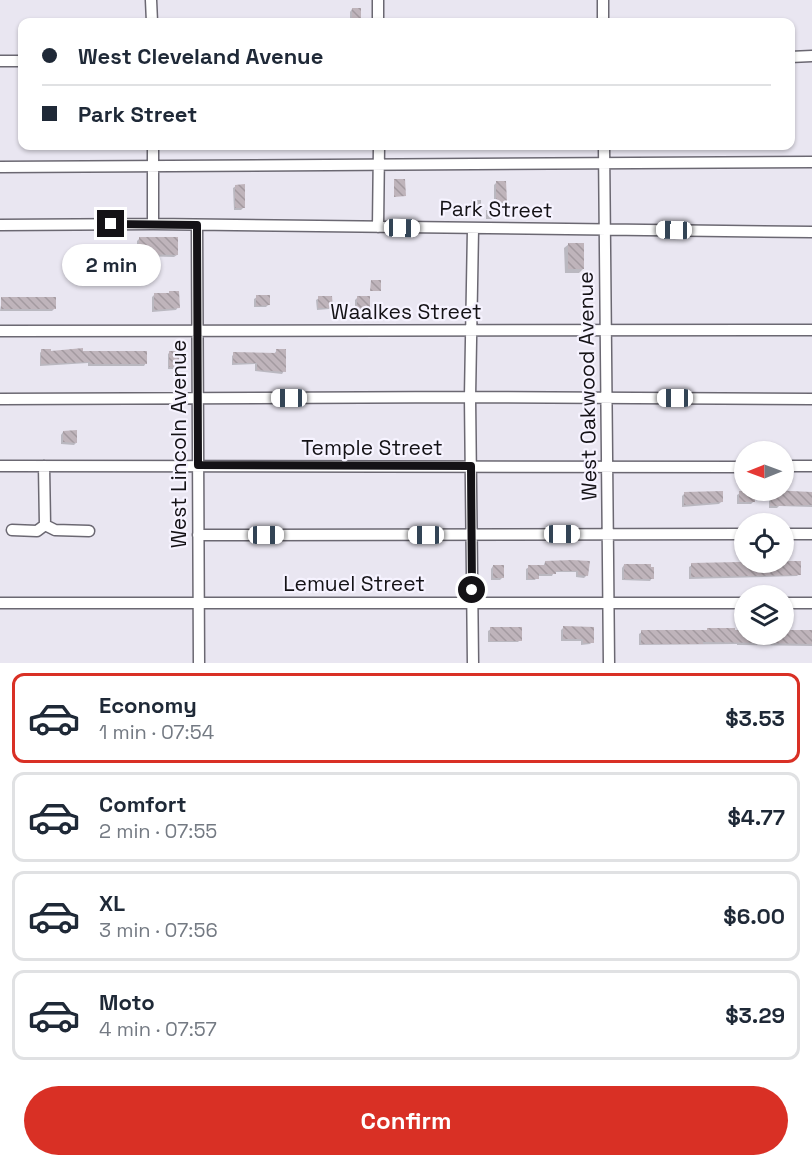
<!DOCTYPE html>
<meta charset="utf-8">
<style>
:root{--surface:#fff;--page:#f6f6f7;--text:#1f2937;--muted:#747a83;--line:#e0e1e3;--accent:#d93025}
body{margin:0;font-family:"Space Grotesk",sans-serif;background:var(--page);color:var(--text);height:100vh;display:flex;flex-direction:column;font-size:22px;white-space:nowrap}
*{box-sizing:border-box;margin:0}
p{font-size:20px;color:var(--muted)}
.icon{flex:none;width:33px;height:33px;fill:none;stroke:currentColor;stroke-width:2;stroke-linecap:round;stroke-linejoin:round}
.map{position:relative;height:663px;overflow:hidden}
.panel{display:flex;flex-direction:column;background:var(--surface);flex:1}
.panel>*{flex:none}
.guide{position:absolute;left:18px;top:18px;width:777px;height:132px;border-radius:12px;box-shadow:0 2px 4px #0004;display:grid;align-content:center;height:132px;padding:0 24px;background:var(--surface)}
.needle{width:39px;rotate:269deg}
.controls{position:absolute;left:734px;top:441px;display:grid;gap:12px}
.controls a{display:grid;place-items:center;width:60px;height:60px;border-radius:50%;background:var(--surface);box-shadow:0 2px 4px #0004;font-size:30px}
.end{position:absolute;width:27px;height:27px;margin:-14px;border:8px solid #141216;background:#fff;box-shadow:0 0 0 3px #fff}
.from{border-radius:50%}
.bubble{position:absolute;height:42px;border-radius:21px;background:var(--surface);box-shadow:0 2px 4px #0004;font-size:20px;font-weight:600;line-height:42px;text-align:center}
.car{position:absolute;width:18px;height:36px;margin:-18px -9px;border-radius:8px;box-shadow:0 0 4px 2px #0007;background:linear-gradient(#fff 24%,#345 0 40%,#fff 0 76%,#345 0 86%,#fff 0)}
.guide b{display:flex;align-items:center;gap:21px;height:57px;font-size:22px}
.guide b+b{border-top:2px solid var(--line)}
.guide i{width:15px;height:15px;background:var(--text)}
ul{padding:10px 0 0;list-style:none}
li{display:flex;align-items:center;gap:18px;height:90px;margin:0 12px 9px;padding:0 12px;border:3px solid var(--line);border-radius:12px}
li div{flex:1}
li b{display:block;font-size:22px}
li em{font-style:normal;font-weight:600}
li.on{border-color:var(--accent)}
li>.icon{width:54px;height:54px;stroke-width:1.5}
.primary-button{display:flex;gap:12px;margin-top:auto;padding:12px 24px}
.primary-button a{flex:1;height:69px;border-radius:36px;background:var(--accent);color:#fff;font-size:24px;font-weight:600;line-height:69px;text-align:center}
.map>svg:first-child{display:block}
</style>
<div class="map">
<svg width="812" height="663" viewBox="0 0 812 663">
<defs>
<pattern id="building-back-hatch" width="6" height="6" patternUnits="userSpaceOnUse" patternTransform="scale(1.5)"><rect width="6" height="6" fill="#bfb4bb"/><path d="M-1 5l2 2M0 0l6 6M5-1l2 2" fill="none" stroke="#a39aa0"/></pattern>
</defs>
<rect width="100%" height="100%" fill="#e9e6f1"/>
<path fill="#0003" d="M352 9H360V22H346L350 21V12Z
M391 146H401V148L398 150H391Z
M496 183 505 201 503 203H494V185Z
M236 186 244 207 241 210H234L233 188Z
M471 200H481V206L471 207Z
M486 210H492V219H486Z
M139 239 177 255 174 257 137 256V241Z
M569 244 583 269 579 273H565L564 248Z
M155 294 178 307 176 310 152 312V297Z
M257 297 268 305 266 307H254V299Z
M319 298 331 307 329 309 317 310 316 300Z
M357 298 369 307 366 310H355V300Z
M2 299 55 308 52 311H0Z
M42 350 50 353H82L146 363 144 366H88V363L40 366V353Z
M277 350 284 371 282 374 255 371V364L232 365V356L234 354H274Z
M170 352 178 367 175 369H168V354Z
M63 432 76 443 74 445 61 444V435Z
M771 491 812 493V507L779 506 777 508H769V494Z
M685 493 721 502 719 504 682 507V496Z
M740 493 754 501 751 504H737V495Z
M545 562 588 563 587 575 584 578 576 577V572H554L552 576H538L535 580H526V569L529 567H543Z
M624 565 652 578 650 581 622 580V568Z
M692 565 799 574 797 576 689 579V567Z
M493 566 502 578 500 580H491V569Z
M564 627 592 642 590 644 581 645V641H561V630Z
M491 629 520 640 518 642H488V631Z
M642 632H744V634L812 632V646L737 645V644L639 645V634Z"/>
<path fill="url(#building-back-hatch)" d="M352 8H361V22H352Z
M394 179H405L406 196 394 197Z
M496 181H506L507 202H496Z
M245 184V208H235V185Z
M139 237H178V255L139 254Z
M568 243H584V269H568Z
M371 280H381V291H370Z
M169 291H179L180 308 154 310V293H169Z
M256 295H270V305L256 306Z
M318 296H332L333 308H318Z
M357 296H370V308H357Z
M1 297H56V309H1Z
M83 348V351H147V364H90V362L41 364V349H51V351Z
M276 349H286V372L257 370V363H233V352L276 353Z
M169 351H179V367H169Z
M77 430V443L63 442V431Z
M771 490 812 492V505L770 506Z
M723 491V502L684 505V492Z
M739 491H755V502H739Z
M572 560 590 561 588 576 578 575V571H556V574H539V579H528V565H545V561Z
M783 561H801V575L691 577V563Z
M624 564H651V567H654V579H624Z
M493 565H504V578H493Z
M563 626 594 627V643H583V639H563Z
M490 627H522V641H490Z
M707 628H735V630H744V634H783V630H812V644L703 642V644H641V630H707Z"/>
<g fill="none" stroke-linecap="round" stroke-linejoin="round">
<defs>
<path id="minor" d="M151 0 152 22
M378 0V22
M603 22V0
M790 57 812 56
M0 61H22
M153 146V224
M604 146 609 663
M0 167 812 162
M0 225 153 224 812 232
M197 225 199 663
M378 227 379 146
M473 229 470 397 473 663
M0 331 812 330
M0 399 470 397 812 399
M0 466 744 467
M44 466 45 525 55 530 89 531
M783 466H812
M12 530 37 531 45 525
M783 534H812
M198 535 744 534
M0 603H744
M783 603H812"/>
</defs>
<use href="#minor" stroke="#6b6872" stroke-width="13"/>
<use href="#minor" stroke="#fff" stroke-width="10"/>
</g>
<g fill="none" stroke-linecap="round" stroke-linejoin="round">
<path stroke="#141216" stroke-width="8" d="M111 224 197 225 198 465 471 466 472 590"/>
</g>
<g text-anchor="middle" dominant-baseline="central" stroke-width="4.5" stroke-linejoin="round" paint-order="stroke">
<g font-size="21" fill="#141216" stroke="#f6f3ff">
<text transform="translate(496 209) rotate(1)">Park Street</text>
<text x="406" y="311">Waalkes Street</text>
<text transform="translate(587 386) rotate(-91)">West Oakwood Avenue</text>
<text transform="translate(178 444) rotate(-90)">West Lincoln Avenue</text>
<text x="372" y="447">Temple Street</text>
<text x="354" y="583">Lemuel Street</text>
</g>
</g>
</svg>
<div class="controls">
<a><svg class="needle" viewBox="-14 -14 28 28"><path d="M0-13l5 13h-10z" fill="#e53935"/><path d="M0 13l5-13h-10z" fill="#747a83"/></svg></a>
<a><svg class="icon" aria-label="locate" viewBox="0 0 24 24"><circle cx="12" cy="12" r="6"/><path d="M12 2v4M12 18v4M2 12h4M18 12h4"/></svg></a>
<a><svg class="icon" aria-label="layers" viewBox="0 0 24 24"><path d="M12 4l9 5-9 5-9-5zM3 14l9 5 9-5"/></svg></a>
</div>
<i class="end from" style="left:472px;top:590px"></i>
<i class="end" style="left:111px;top:224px"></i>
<div class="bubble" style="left:62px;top:244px;width:99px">2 min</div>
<i class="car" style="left:402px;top:228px;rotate:91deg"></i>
<i class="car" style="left:674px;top:230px;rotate:271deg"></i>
<i class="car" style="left:289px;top:398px;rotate:270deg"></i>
<i class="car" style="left:675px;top:398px;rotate:270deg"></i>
<i class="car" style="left:562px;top:534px;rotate:90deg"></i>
<i class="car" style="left:266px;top:535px;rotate:90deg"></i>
<i class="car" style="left:426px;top:535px;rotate:270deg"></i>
<div class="guide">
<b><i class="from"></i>West Cleveland Avenue</b>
<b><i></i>Park Street</b>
</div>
</div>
<section class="panel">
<ul>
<li class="on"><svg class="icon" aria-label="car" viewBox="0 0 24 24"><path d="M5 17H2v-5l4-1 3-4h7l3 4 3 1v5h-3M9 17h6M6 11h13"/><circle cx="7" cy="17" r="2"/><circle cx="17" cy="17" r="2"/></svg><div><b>Economy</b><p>1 min · 07:54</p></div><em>$3.53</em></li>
<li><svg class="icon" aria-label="car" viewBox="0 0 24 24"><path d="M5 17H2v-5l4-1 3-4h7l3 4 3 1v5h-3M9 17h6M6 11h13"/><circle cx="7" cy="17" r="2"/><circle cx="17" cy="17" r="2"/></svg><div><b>Comfort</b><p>2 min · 07:55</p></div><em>$4.77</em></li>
<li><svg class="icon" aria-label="car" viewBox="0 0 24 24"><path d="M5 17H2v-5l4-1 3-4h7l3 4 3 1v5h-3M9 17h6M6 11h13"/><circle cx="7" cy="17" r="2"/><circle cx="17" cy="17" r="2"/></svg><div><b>XL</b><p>3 min · 07:56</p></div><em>$6.00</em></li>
<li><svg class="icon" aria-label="car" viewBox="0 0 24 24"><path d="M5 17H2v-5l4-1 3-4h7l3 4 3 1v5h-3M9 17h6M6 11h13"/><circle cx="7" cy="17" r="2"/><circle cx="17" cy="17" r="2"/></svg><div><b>Moto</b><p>4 min · 07:57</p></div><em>$3.29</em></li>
</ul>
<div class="primary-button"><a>Confirm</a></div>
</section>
